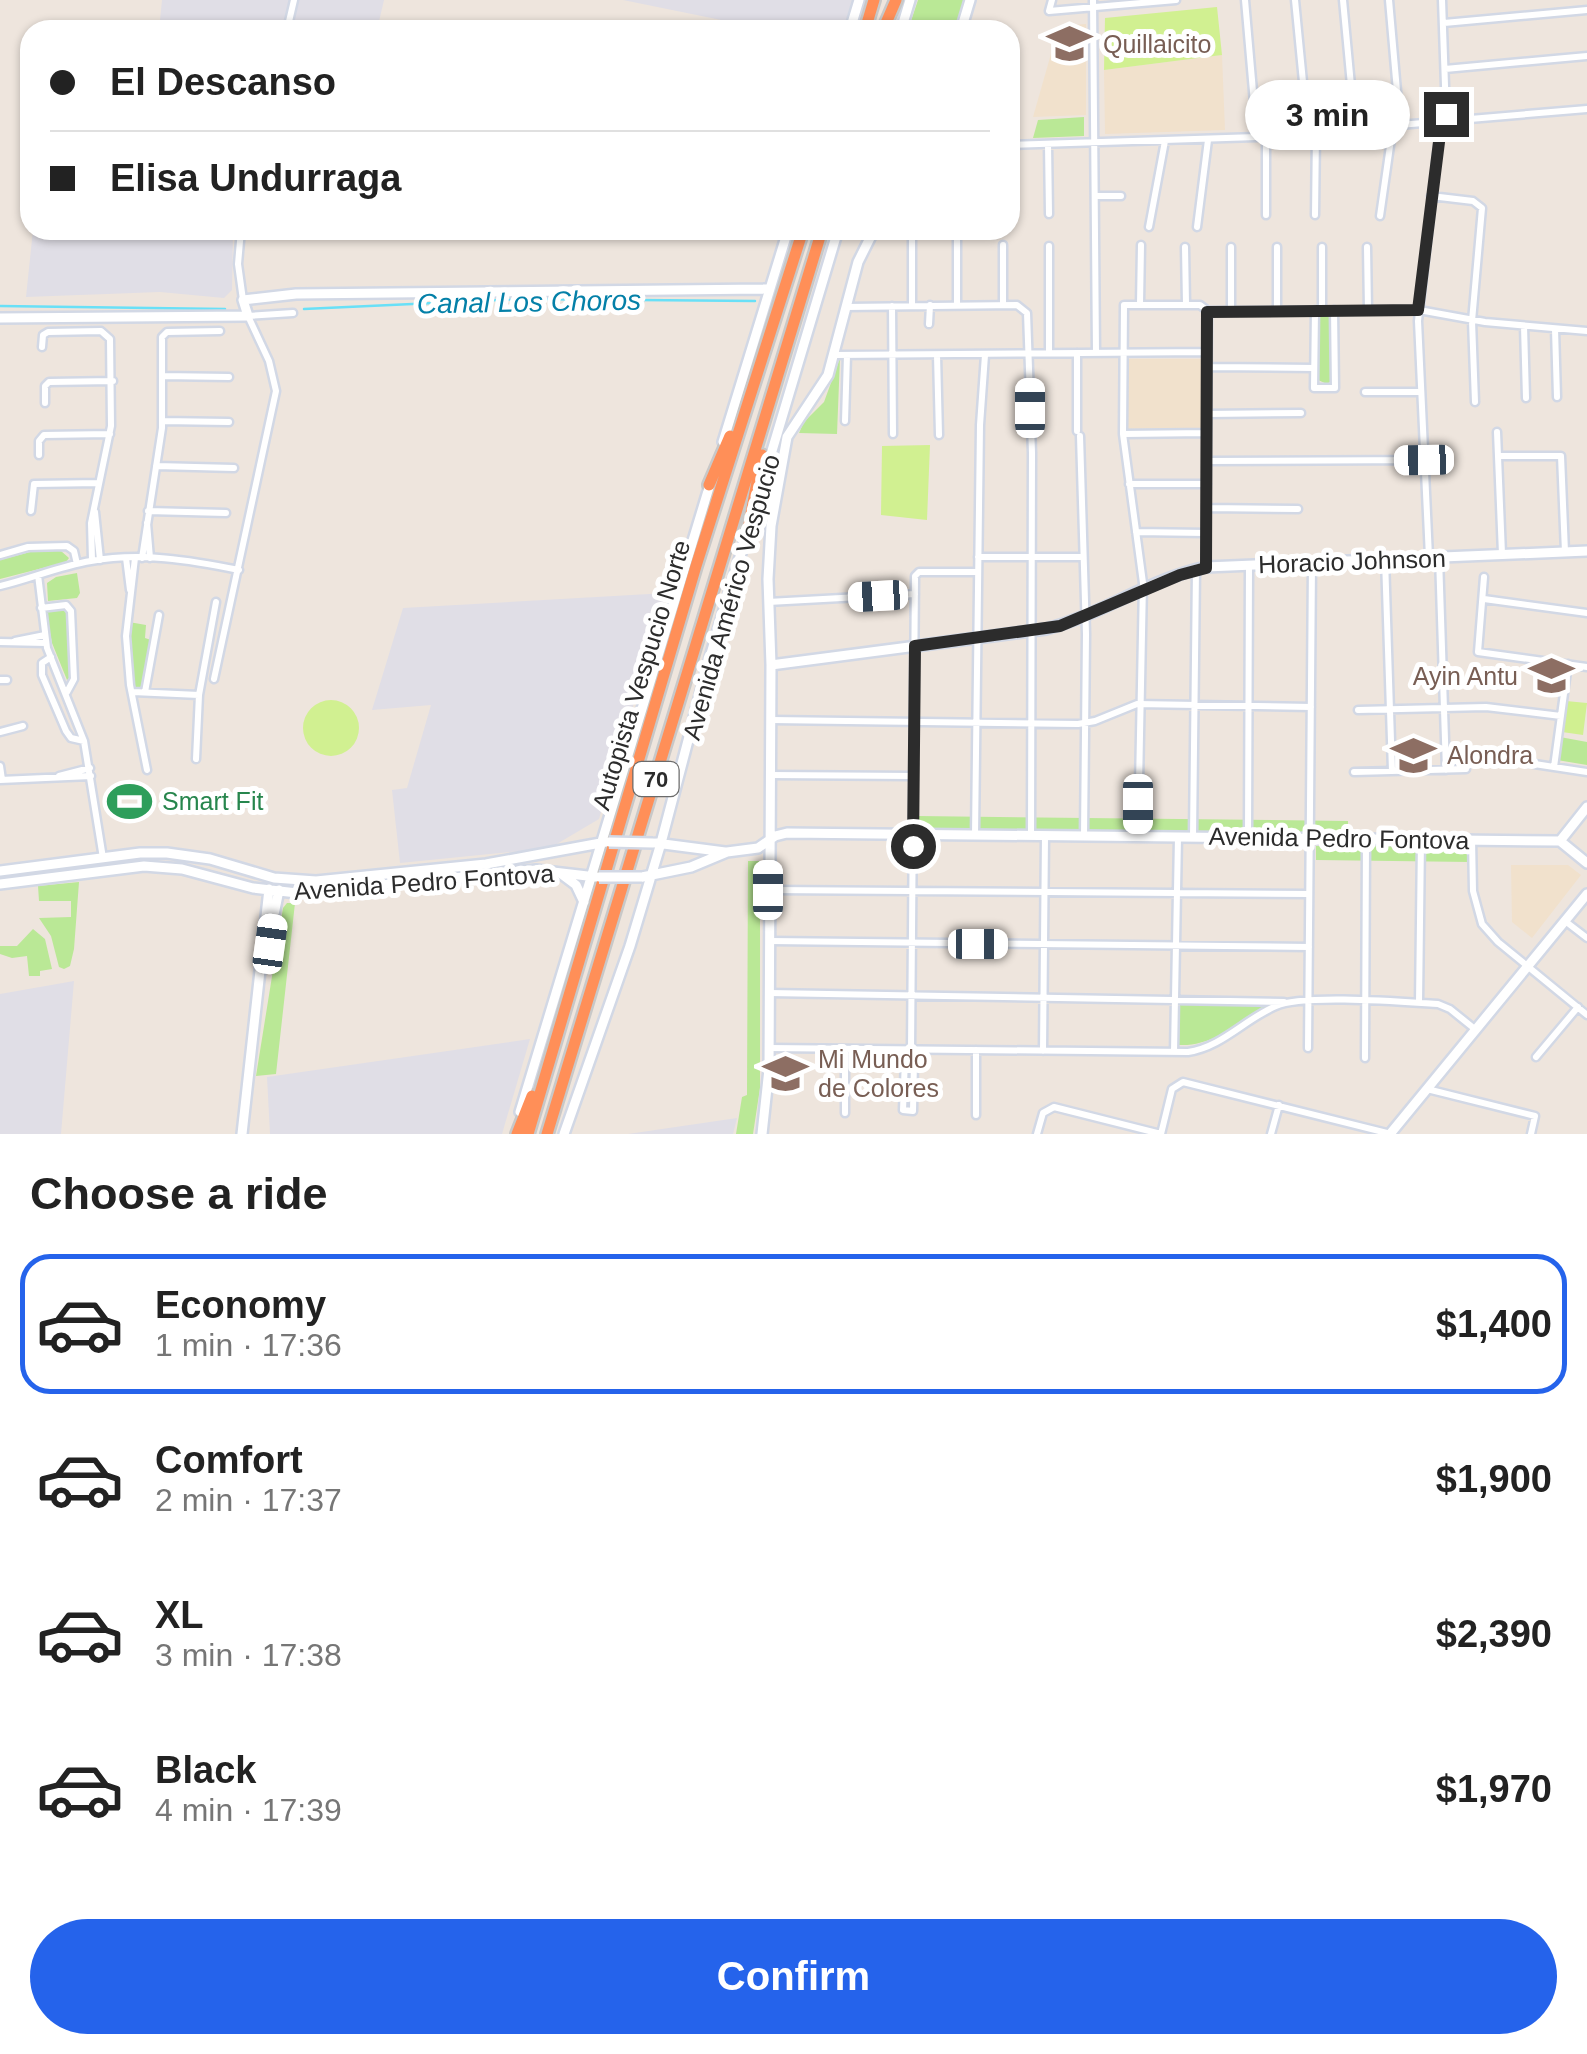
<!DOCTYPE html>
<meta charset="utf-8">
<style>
:root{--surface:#fff;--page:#f6f6f6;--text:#222;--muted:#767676;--line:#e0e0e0;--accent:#2563eb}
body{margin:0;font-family:Helvetica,sans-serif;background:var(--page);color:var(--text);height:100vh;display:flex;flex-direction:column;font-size:38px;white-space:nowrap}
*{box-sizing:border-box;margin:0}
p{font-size:32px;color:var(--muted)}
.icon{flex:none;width:55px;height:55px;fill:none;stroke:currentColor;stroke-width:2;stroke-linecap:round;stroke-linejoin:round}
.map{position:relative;height:1134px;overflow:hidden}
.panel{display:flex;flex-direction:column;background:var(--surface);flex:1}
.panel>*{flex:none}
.top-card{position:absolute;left:20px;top:20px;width:1000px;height:220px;border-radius:30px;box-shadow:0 2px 8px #0004;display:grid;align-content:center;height:220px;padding:0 30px;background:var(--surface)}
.end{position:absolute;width:45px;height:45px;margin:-22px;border:12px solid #2c2c2c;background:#fff;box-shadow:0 0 0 5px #fff}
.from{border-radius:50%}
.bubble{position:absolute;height:70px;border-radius:35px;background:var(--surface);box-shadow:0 2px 8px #0004;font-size:32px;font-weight:600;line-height:70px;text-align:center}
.car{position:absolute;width:30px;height:60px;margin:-30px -15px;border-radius:12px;box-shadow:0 0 8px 2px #0007;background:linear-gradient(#fff 24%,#345 0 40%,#fff 0 76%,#345 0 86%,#fff 0)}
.top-card b{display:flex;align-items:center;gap:35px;height:95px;font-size:38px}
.top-card b+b{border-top:2px solid var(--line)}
.top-card i{width:25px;height:25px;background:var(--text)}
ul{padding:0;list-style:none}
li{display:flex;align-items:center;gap:30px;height:140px;margin:0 20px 15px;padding:0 10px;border:5px solid transparent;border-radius:30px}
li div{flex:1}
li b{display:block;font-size:38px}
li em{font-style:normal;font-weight:600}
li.on{border-color:var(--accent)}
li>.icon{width:90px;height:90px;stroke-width:1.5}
h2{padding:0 30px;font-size:45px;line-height:120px}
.action{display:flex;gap:20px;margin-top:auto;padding:20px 30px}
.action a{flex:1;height:115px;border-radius:60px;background:var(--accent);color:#fff;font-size:40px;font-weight:600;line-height:115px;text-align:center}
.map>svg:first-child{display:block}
</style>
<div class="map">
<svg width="1587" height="1134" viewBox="0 0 1587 1134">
<rect width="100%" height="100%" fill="#eee5dd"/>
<path fill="#e0dee6" d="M162 0H384L377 30H159Z
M623 0H852L843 30H770Z
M33 230H233L232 290 224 298 160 292 26 297Z
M667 593 599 819 550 848 400 863 392 790 407 788 431 705 372 710 403 608Z
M74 981 61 1134H0V994Z
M530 1039 502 1134H270L267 1077Z
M737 1118 733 1134H628Z"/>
<path fill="#f1e1cc" d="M1086 24V115L1033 117 1059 26Z
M1222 55 1225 130 1105 134 1104 70Z
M1127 359H1202V428L1127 429Z
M1511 865H1568L1581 875 1532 938 1512 922Z"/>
<path fill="#bae896" d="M918 0H964L955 30H908Z
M1084 117V136L1033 138 1038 120Z
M1317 313H1330L1331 381 1327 384 1318 380Z
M840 358 837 434 799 433 804 422 824 402Z
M34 551H61L69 558 66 562 0 579V560Z
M77 573 80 593 77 598 48 601 47 583 56 577Z
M66 609 71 677 67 680 52 643 46 611Z
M129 622 146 625 145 638 151 640 143 690 133 687Z
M1560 737 1587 742V765L1557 760Z
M918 816 1348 821V835L917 831Z
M1316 846 1470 847V862L1316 860Z
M748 861H760V1088L753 1134H736L742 1097 747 1095Z
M79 882 74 949 70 966 64 969 59 967 51 936 39 918 71 917V901H39L38 886Z
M287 903H295L276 1074 256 1076 283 908Z
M33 929 45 939 52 969 40 971V976H29L27 956 12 958 0 954V946H17Z
M1272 1003C1244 1020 1213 1047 1179 1045L1180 1004Z"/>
<path fill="#d1f091" d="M1217 7 1222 55 1104 70 1105 18Z
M930 445 927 520 881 515 882 446Z
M303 728a28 28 0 1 1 56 0a28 28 0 1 1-56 0Z
M1566 701 1587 703 1583 735 1562 732Z"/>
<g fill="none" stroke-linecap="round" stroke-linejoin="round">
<path stroke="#69e0f7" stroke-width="2.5" d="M0 306 225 309
M304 309 519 299 755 301"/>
<defs>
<path id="street" d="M1052 0 1049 11 1176 0
M1093 0 1096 353
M1245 0 1257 137
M1295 0 1308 133
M1343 0 1355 128
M1389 0 1400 125
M1444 23 1587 10
M287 30 294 0
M1445 69 1587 56
M1266 136V215
M1048 144 1049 214
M1010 145 1257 137 1587 109
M1095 196H1121
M1431 196 1473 201 1482 208 1472 321 1475 402
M1315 215 1316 132
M1380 216 1393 125
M1149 227 1165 141
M1197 227 1208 140
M241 230 238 264 243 300
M912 240V305
M1049 246V353
M1185 247 1186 304
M1231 247V310
M1277 247V310
M1322 247V310
M1367 247 1368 310
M1140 304 1141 245
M957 305V230
M1003 305V245
M892 306 893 434
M846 307 1017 305 1027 313 1032 453 1031 835
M1315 310 1314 388H1335L1334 310
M929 324 930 305
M1524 326 1526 398
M1555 329 1557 397
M42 347 43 335 48 332 101 331 110 339 111 426 91 523 92 560
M1077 353V431
M834 355 1207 352
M937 355 939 435
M1207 367 1314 368
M162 376 229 377
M1365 392H1421
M45 403V386L49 382 113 381
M1207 414 1301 413
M162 421 229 422
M845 421 847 355
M1497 432 1502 554
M1123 434 1207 433
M1080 436 1086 634 1084 836
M39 455V441L44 435 110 434
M1498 456H1561L1565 552
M1207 461 1424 460
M156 466 234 468
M1129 484H1207
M1207 508 1298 509
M31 511 34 484 99 483
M148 511 226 513
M95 512 100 560
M147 523 150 558
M1136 532 1206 533
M0 555 28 547 67 546 74 551 77 564
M978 557H1083
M1429 557 1418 321 1440 129 1446 114 1442 0
M1439 557 1446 770
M126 558 130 590
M135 558 126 636 130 685 147 770
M142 558 162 428V337L167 332 220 331
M1385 559 1392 771
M1206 567 1208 311
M38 575 47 648 84 741 103 858
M1484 577 1478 652 1587 667
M0 586C30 579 60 566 91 561 140 552 190 560 239 570
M1484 599 1587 613
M768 602 915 594
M41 608 66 605 71 611 74 679 67 692
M15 641 45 635
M0 642 46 643
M51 657 42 663V675L66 731 71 738 84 741
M214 679 276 391 269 361 248 316 293 313
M0 680H7
M133 692 199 695
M145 692 159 615
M1358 710 1486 707 1561 716
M771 720 1078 724 1095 721 1137 704 1311 707
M0 732 23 726
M1482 756 1587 772
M196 759 199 695 216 602
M0 766 2 780
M1554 767 1568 664
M1354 772 1466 769
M770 775 913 776
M59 776 90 768
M0 780 91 776
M975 835 980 425 985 355
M1138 836 1143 583 1123 434 1124 305H1200L1208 311 1419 310 1485 322 1587 331
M1193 837 1196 569
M1248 837 1249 565
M1472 839 1473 891 1482 924 1498 942 1587 1015
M770 890 1309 894
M1565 921 1587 938
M770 941 1309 947
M769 993 1284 1002
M1419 1003 1421 839
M769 1048 1188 1052C1222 1047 1245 1019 1276 1006 1302 994 1404 1002 1438 1004L1450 1009 1476 1030
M1308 1048 1312 563
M845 1049V1113
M910 1051 905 1059 903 1110 913 1111
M1043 1051 1045 836
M1174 1052 1178 837
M1536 1057 1578 1007
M1365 1058 1366 840
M1427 1089 1535 1116 1531 1134
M913 1111 914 1060 911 1050 915 576 919 572H978
M976 1115V1050
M1037 1134 1043 1113 1054 1107 1161 1134
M1161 1134 1172 1089 1183 1082 1391 1134
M1271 1134 1279 1105"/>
<path id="secondary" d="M850 30 859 0
M901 30 910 0
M961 30 970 0
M0 318 248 316 243 300 296 294 770 289
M723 442 788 230
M760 491 838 230
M771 665 1046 629C1101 615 1150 579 1206 567L1587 551
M1560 841 1587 807
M656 843 725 852
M0 871 140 853H167L210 859 274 878 316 881 486 864 606 842
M560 873 576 885 584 902
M642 877 691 867 727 852 758 848 775 836 787 833 1560 841 1587 863
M0 884 144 866 182 869 253 888 297 893 536 870 596 877
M264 963 279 890
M520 1112 711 481
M242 1134 269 889
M564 1134 630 946 661 843 710 657 748 530
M762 1134 769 1069 771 665 768 579 771 526 787 437 828 375 858 262 874 230
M1390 1134 1587 894"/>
<path id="highway" d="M865 30 874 0
M883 30 896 0
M709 485 730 436
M747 535 762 455
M517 1134 532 1096
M528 1134 696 566 803 230
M547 1134 822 230"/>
</defs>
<use href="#street" stroke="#d2d8e5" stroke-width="11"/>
<use href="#secondary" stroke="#d2d8e5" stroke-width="14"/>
<use href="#highway" stroke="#c8c8c8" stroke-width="16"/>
<use href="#street" stroke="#fff" stroke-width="6"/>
<use href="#secondary" stroke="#fff" stroke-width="9"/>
<use href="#highway" stroke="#ff8f58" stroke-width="11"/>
<defs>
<path id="secondary-bridge" d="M609 842 653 843
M599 877H642"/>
</defs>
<use href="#secondary-bridge" stroke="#d2d8e5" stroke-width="14" stroke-linecap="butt"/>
<use href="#secondary-bridge" stroke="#fff" stroke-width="9"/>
</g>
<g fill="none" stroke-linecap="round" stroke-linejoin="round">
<path stroke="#2c2c2c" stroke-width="12" d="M913 846 915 646 1060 626 1180 575 1206 568 1207 312 1418 310 1440 134 1446 114"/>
</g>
<defs>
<symbol id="school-bare" viewBox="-9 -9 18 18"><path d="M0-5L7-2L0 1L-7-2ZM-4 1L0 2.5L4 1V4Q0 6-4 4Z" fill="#8d6e63" stroke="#fff" stroke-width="2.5" paint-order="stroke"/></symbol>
<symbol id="stadium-bare" viewBox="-9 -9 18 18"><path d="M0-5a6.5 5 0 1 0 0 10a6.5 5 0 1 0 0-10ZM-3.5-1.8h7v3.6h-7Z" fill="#2e9e5b" stroke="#fff" stroke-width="2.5" paint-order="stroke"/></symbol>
</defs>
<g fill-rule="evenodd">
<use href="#school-bare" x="1038" y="12" width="63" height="63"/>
<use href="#school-bare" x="1520" y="644" width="63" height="63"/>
<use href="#school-bare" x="1382" y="724" width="63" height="63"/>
<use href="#stadium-bare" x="98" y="770" width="63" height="63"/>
<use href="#school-bare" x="754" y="1042" width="63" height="63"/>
</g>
<g text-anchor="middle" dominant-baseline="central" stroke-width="10" stroke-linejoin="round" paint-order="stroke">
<rect fill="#fff" stroke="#6b6b6b" stroke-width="2.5" x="633.5" y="762" width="45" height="34" rx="8"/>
<g font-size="22" font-weight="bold" fill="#2c2c2c">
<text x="656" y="779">70</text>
</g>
<g font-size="25" fill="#785e54" stroke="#fff" text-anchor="start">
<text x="1103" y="44">Quillaicito</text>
<text x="1518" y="676" text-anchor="end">Ayin Antu</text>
<text x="1447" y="755">Alondra</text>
<text x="818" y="1059">Mi Mundo<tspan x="818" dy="29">de Colores</tspan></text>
</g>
<g font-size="25" fill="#2c2c2c" stroke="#fff">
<text transform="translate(1352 561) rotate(-2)">Horacio Johnson</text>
<text transform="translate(731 597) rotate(-74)">Avenida Américo Vespucio</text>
<text transform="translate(641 675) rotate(-73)">Autopista Vespucio Norte</text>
<text transform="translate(1339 838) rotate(1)">Avenida Pedro Fontova</text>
<text transform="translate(424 882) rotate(-4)">Avenida Pedro Fontova</text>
</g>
<g font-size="25" fill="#27864d" stroke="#fff" text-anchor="start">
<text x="162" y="801">Smart Fit</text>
</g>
<g font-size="28" font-style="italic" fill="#0480a8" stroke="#fff">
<text transform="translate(529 302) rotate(-1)">Canal Los Choros</text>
</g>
</g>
</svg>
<i class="end from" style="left:913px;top:846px"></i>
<i class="end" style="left:1446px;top:114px"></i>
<div class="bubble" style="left:1245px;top:80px;width:165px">3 min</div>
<i class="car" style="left:1030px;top:408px;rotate:0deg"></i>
<i class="car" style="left:1424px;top:460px;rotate:269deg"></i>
<i class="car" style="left:878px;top:596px;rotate:267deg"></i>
<i class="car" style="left:1138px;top:804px;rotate:180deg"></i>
<i class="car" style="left:768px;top:890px;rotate:0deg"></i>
<i class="car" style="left:270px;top:944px;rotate:8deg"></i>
<i class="car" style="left:978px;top:944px;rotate:90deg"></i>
<div class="top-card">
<b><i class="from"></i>El Descanso</b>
<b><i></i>Elisa Undurraga</b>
</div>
</div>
<section class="panel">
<h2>Choose a ride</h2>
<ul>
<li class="on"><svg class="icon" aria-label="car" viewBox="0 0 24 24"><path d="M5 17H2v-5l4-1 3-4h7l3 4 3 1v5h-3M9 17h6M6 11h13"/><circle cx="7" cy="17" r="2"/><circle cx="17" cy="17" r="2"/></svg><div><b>Economy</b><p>1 min · 17:36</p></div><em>$1,400</em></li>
<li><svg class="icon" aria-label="car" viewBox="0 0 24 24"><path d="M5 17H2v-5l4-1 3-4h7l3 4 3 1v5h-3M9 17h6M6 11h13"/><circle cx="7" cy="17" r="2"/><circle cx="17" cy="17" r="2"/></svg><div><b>Comfort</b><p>2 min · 17:37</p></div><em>$1,900</em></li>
<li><svg class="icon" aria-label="car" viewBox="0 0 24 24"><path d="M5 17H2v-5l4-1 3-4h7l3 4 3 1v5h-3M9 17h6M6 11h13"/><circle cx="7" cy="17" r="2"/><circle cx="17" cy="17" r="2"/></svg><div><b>XL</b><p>3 min · 17:38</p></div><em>$2,390</em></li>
<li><svg class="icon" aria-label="car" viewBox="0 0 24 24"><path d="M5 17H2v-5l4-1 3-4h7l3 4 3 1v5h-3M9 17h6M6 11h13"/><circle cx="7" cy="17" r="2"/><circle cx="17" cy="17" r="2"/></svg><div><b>Black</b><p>4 min · 17:39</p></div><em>$1,970</em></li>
</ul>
<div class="action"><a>Confirm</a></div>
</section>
